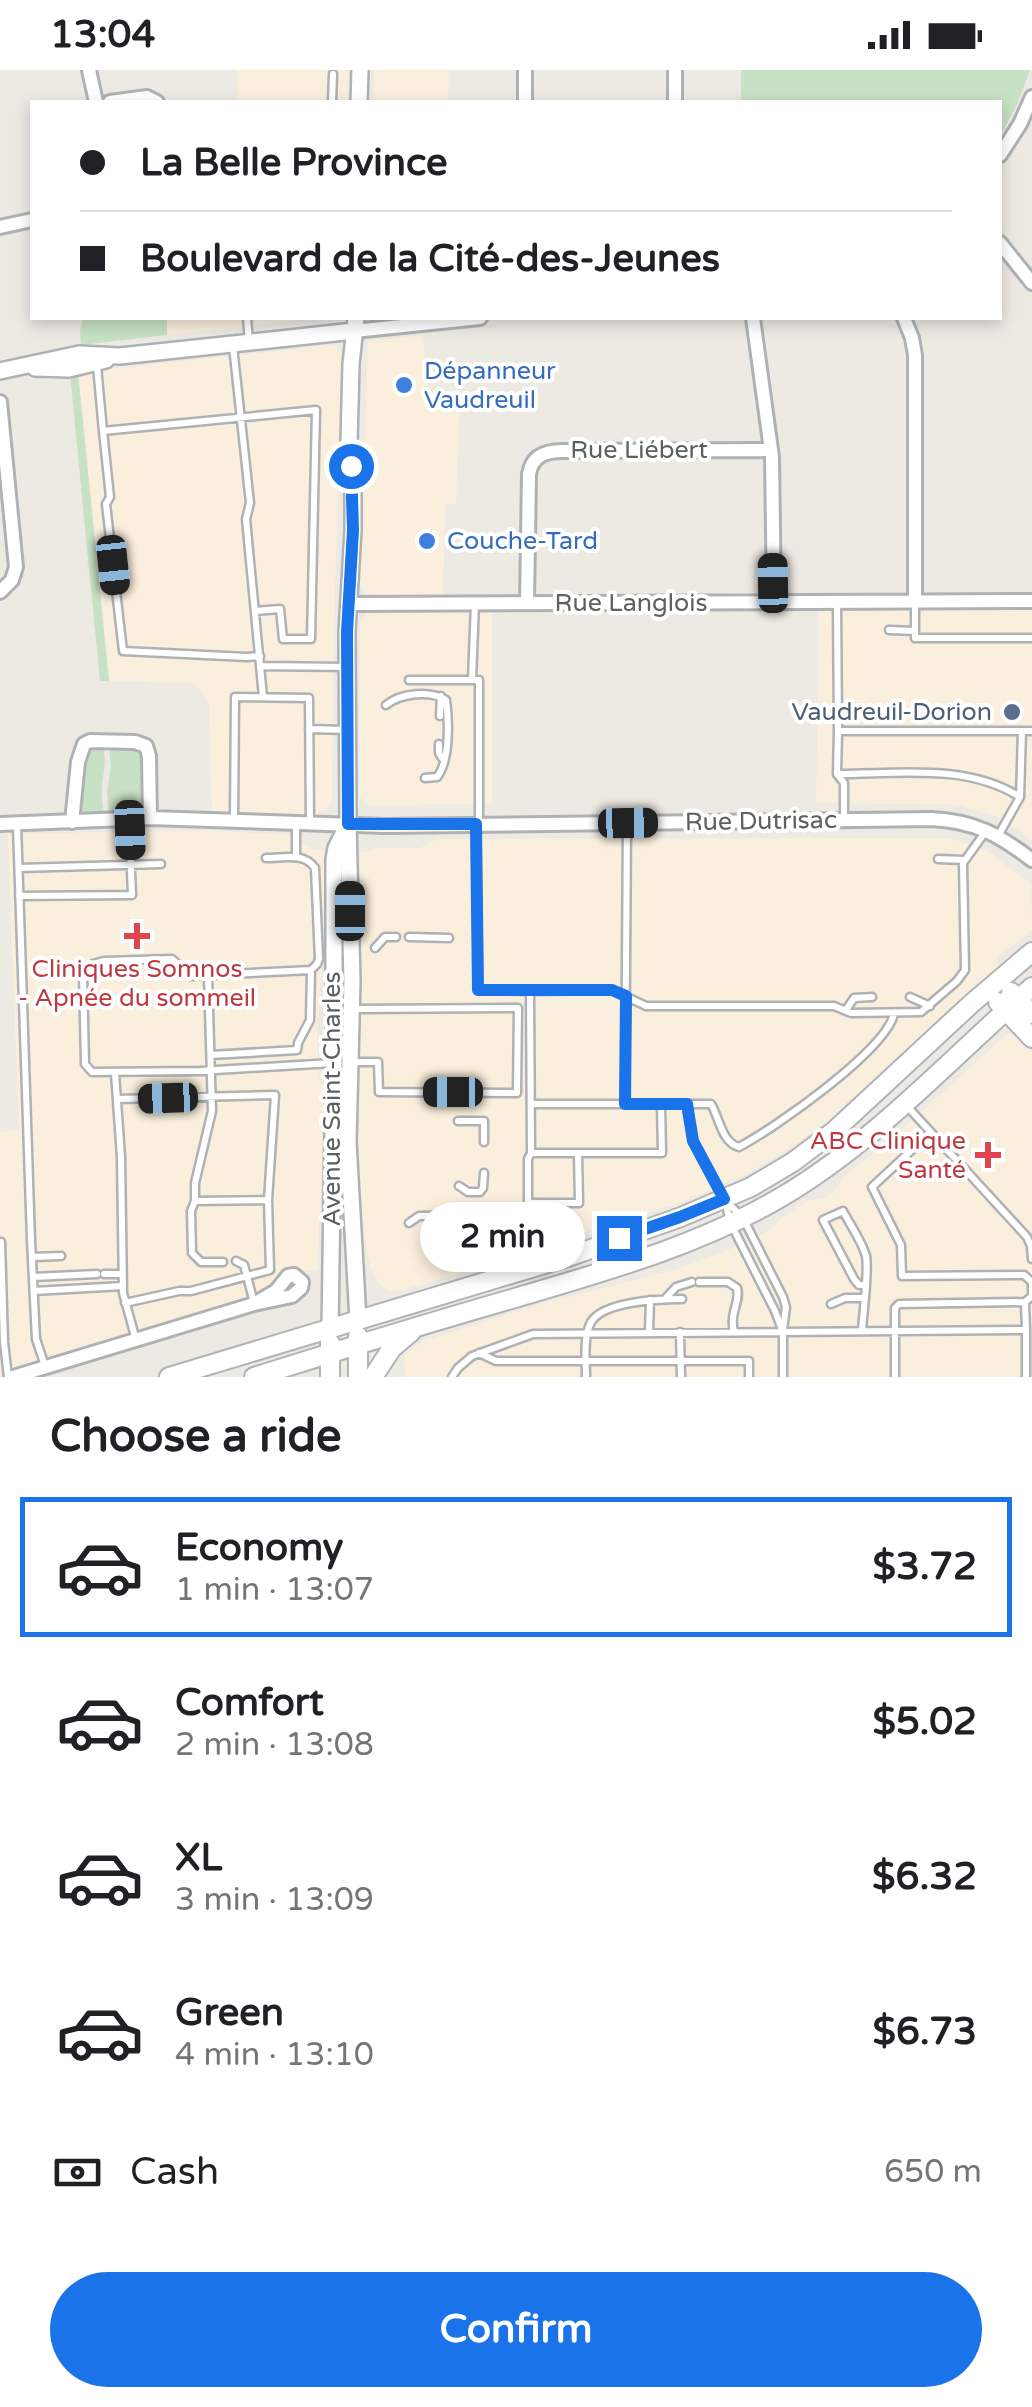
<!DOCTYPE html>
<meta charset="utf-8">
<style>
:root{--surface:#fff;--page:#f6f6f6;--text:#202124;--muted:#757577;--line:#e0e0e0;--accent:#1a73e8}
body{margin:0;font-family:"Varela Round",sans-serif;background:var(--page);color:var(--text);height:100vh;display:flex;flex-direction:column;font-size:38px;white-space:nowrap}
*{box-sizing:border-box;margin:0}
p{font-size:32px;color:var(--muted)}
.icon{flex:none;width:55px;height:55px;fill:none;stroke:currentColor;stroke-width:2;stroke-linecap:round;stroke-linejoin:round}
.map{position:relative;height:1307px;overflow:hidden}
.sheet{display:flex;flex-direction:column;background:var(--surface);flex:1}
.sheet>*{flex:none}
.hud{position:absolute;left:30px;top:30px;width:972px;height:220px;border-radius:0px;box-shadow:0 5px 15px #0003;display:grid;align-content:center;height:220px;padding:0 50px;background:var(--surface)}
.end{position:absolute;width:45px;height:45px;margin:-22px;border:12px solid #1a73e8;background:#fff;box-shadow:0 0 0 5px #fff}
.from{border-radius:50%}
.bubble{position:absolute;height:70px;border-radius:35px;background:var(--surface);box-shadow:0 5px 15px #0003;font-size:32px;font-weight:700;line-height:70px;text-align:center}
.car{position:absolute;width:30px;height:60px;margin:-30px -15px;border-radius:12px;box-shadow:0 0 8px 2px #0007;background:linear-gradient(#222 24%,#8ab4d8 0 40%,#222 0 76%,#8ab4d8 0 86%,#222 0)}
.hud b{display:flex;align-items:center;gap:35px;height:95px;font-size:38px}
.hud b+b{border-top:2px solid var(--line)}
.hud i{width:25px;height:25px;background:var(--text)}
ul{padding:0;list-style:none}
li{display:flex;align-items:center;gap:30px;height:140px;margin:0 20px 15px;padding:0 30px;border:5px solid transparent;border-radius:0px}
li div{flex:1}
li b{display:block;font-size:38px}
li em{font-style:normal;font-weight:700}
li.active{border-color:var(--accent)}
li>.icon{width:90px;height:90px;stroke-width:1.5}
h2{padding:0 50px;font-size:45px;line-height:120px}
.pay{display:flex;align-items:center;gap:25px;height:110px;padding:0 50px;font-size:38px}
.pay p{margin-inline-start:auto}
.primary-button{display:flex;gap:20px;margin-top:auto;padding:20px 50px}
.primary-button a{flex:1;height:115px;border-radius:60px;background:var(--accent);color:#fff;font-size:40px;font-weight:700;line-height:115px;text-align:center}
.status{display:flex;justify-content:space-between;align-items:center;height:70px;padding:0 50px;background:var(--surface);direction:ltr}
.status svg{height:28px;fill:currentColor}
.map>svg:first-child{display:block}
</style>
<div class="status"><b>13:04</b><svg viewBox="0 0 49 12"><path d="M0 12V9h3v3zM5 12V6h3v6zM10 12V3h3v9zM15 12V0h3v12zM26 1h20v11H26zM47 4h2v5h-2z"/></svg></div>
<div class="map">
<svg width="1032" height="1307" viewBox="0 0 1032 1307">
<rect width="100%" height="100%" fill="#edeae4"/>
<path fill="#faefdc" d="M238 0H348V32H237Z
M374 0H449L448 32H373Z
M167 248H318L167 265Z
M423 265 429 323 459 320 460 329 456 434H445L443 525H367L360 514 368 276 369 272 374 270Z
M335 275 342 284 333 588 332 731 327 740 319 742 318 745 212 742 209 633 194 613 109 611 78 302Z
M819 540H1032V770L998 747 954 734 816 733Z
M368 542H492V734L371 735 359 727 360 551Z
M204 760 290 765 314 779 325 781 323 889 317 949 318 1008 326 1020 317 1201 289 1199 282 1203 276 1216 264 1224 0 1303V1062L19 1060 8 764Z
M949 768 987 781 1031 814 1032 860 998 887V898L827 1051 787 1080 744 1106 675 1135 616 1150 615 1147 606 1149 607 1153 541 1179 403 1220 391 1222 380 1215 372 1200 367 1183 360 1123 357 1037 359 782H364L376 778H420L437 769Z
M1012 964 1016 965 1032 982V1307H405L404 1285 423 1271 544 1233 674 1200 724 1182 773 1158 782 1147 810 1130 823 1128 833 1123 845 1106 888 1072 1006 965Z"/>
<path fill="#c7e1c4" d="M741 0H1030L1017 35 1000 67V32H741Z
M83 248H167V265L81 275 80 261Z
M78 302 109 611H100L70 304Z
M92 677H103C107 693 103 703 102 719 101 727 103 736 104 744H89L82 741C75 725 79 689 92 677Z
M109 677 137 679 142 683 144 732C139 746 123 743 109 744L107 722 111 696Z"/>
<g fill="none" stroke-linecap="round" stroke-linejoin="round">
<defs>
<path id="service" d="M332 32 333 4
M247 248 249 271
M233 276 250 433 246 449 263 627
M97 296 103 361 316 340 311 569H283L280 539 255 541
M103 361 110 427 106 434 123 581 247 587 260 586
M837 532 838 661
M475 533 472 610H479V753
M915 533V568H1032
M889 560 915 561
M261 596 346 597
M409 610H472
M386 635C401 623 430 620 446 630 449 651 450 691 437 707L425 708
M440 646 441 626
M309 659 348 660
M439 674V683L442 688
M838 704C898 704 967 693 1020 727L998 766
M1020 727 1022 661
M844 748V713L837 704 838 661H1032
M234 749 235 627 309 628 310 752
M476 754 478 920 530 921
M17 755 31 1170 36 1269 45 1296
M296 787V753
M266 788C284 788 304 782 315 798L319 889 317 894 311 900
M938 789 964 790
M19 798 161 794
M19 826 132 825 129 751
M409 867 449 868
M375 878 385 867H396
M910 927 930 936
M846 940 854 928 872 927
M211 985 297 980 298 973 310 950 311 900 190 906 172 889 104 891 93 894 83 905 85 994 92 1002 200 1001 332 993
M350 992H378L379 1022 517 1023 518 938 353 939
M115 1003 121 1087 123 1223 136 1270
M117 1029 275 1025 268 1130
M531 1034H711C719 1047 722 1073 739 1077 775 1058 885 981 894 944
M625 1034 627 753
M661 1034 662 1083H531L530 921 612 920 646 936H834L851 943 921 942 957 911 965 900 963 793 986 761
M687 1034 693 1071 724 1129 731 1154 775 1241 783 1262
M905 1034 1027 1167 1031 1176 1032 1189
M458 1051H484V1072
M931 1062 872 1117 901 1175 902 1206 1024 1205 1032 1212
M531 1083 528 1089V1133H579L578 1083
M459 1116 468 1122H480L483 1118 484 1103
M725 1130 743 1148 783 1227 786 1237 783 1260
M195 1131 191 1141 192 1183 201 1192H223
M469 1146 475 1153 491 1155 498 1152 503 1145
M409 1153 419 1146 552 1144 564 1150 568 1158
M1 1172 4 1272 8 1307
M32 1187 61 1186
M236 1191 244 1195 254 1233
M104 1204H123
M33 1207 97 1204
M699 1212H728L737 1218C741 1232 729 1242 734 1262
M34 1221 123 1216
M665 1229 676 1217 692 1212
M125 1233 179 1221H191L270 1200 268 1130 195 1131V1113L212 1041 208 905
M831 1234 845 1228H863
M1026 1260V1307
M862 1261C863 1242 869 1203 866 1186 862 1171 850 1155 843 1141L823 1150 854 1209 859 1215H865
M649 1262 650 1230
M680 1262 681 1307
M783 1262 1026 1260 1025 1232 1032 1226V1211
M479 1283 496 1291H749V1307
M452 1307 458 1298 472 1286 533 1264 783 1262V1307
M586 1307C586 1290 583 1267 591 1252 604 1231 660 1229 682 1229
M895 1307V1238L899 1234 1025 1232"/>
<path id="minor" d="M89 0 96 32
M110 32 147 27 157 32
M525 32V0
M675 32V0
M1000 85 1020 54 1032 27
M0 157 32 150
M1000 173 1032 213
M753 248 772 387 774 532
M904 248 912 268 915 285V531
M354 261 480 248
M0 332 16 497 12 510 0 522
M527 533 529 404C532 386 545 381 562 381L771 380
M350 534 1032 531
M72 752 78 692 84 674 90 671 135 672 146 676 149 686 150 748
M0 754 150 748 385 756 931 749C974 751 998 764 1032 790
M13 1307 254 1234 292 1226 301 1218 302 1212 294 1205 288 1206 276 1221 254 1234"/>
<path id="tertiary" d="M359 32 360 0
M356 248 351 294 349 372 353 420V460L347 562 348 754 352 911 348 1072 358 1250
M35 298 69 299 106 290
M0 301 79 284 120 286 354 261
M330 1259 334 993V789L336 778 346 758"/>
<path id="secondary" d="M1011 922 1032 944
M998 932 1032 968
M358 1266V1307
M169 1307 571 1186 681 1147 751 1117 793 1092 833 1062 971 934 1032 882
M254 1307C340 1280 428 1253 515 1228 606 1201 701 1175 783 1126 876 1071 951 988 1032 917
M330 1307V1273
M373 1307 392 1278 411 1262"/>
</defs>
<use href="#service" stroke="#afb2b5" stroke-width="11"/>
<use href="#minor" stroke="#afb2b5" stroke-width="18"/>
<use href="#tertiary" stroke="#afb2b5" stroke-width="20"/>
<use href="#secondary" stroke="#b1b4b7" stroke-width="22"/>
<use href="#service" stroke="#fff" stroke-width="6"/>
<use href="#minor" stroke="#fff" stroke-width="12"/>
<use href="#tertiary" stroke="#fff" stroke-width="15"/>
<use href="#secondary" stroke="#fff" stroke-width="18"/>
</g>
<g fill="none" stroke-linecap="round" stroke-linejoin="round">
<path stroke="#1a73e8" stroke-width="12" d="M351 396 353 460 347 562 348 754H476L478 920H612L626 926 625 1034H687L693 1071 724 1129 680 1147 619 1168"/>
</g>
<g fill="#3f7fe0" stroke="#fff" stroke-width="4">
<circle cx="404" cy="315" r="10"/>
<circle cx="427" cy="471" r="10"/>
</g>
<circle fill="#5c6f8a" stroke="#fff" stroke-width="4" cx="1012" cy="642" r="10"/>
<g fill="#e0444e" stroke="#fff" stroke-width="4">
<path d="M132 851h10v10h10v10h-10v10h-10v-10h-10v-10h10z"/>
<path d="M983 1070h10v10h10v10h-10v10h-10v-10h-10v-10h10z"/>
</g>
<g text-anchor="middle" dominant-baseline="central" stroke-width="8" stroke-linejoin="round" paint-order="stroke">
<g font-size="25" fill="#366cbe" stroke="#fff" text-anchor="start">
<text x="424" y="301">Dépanneur<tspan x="424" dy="29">Vaudreuil</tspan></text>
<text x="447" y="471">Couche-Tard</text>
</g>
<g font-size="25" fill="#5c6063" stroke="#fff">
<text x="639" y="380">Rue Liébert</text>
<text x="631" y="533">Rue Langlois</text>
<text transform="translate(761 751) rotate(-1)">Rue Dutrisac</text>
<text transform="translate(332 1029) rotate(-90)">Avenue Saint-Charles</text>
</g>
<g font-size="25" fill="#4e5e75" stroke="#fff" text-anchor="end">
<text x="992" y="642">Vaudreuil-Dorion</text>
</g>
<g font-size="25" fill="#be3a42" stroke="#fff">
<text x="137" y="899">Cliniques Somnos<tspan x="137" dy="29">- Apnée du sommeil</tspan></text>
<text x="966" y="1071" text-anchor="end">ABC Clinique<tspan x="966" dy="29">Santé</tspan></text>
</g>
</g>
</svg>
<i class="end from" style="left:351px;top:396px"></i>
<i class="end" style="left:619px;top:1168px"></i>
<div class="bubble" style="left:420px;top:1132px;width:165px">2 min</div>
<i class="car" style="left:113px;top:495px;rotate:174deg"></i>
<i class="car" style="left:773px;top:513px;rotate:359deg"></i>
<i class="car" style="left:628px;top:753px;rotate:89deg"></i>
<i class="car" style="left:130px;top:760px;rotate:178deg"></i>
<i class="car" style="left:350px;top:841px;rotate:0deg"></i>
<i class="car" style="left:453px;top:1022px;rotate:270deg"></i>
<i class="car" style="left:168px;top:1028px;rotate:268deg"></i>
<div class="hud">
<b><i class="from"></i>La Belle Province</b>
<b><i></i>Boulevard de la Cité-des-Jeunes</b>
</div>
</div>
<section class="sheet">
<h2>Choose a ride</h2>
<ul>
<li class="active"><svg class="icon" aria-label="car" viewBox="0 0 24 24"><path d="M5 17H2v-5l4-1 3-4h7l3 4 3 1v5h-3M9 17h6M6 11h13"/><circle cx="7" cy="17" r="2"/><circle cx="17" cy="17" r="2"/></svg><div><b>Economy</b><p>1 min · 13:07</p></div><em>$3.72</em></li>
<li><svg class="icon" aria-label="car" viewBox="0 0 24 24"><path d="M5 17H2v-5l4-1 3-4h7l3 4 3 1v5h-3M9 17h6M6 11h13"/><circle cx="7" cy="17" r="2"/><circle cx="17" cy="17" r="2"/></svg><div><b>Comfort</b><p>2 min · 13:08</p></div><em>$5.02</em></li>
<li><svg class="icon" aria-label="car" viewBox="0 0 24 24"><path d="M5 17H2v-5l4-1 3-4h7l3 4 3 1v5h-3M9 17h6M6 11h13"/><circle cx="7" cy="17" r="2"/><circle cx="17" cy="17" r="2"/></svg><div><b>XL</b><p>3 min · 13:09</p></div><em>$6.32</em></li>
<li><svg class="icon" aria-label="car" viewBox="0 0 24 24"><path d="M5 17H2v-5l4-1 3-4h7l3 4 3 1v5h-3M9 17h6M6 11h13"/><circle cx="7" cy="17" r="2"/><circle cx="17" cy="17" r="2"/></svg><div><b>Green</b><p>4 min · 13:10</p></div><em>$6.73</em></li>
</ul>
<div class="pay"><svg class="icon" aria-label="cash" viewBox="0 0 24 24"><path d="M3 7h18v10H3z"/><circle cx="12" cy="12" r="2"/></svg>Cash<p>650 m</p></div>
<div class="primary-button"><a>Confirm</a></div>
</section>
